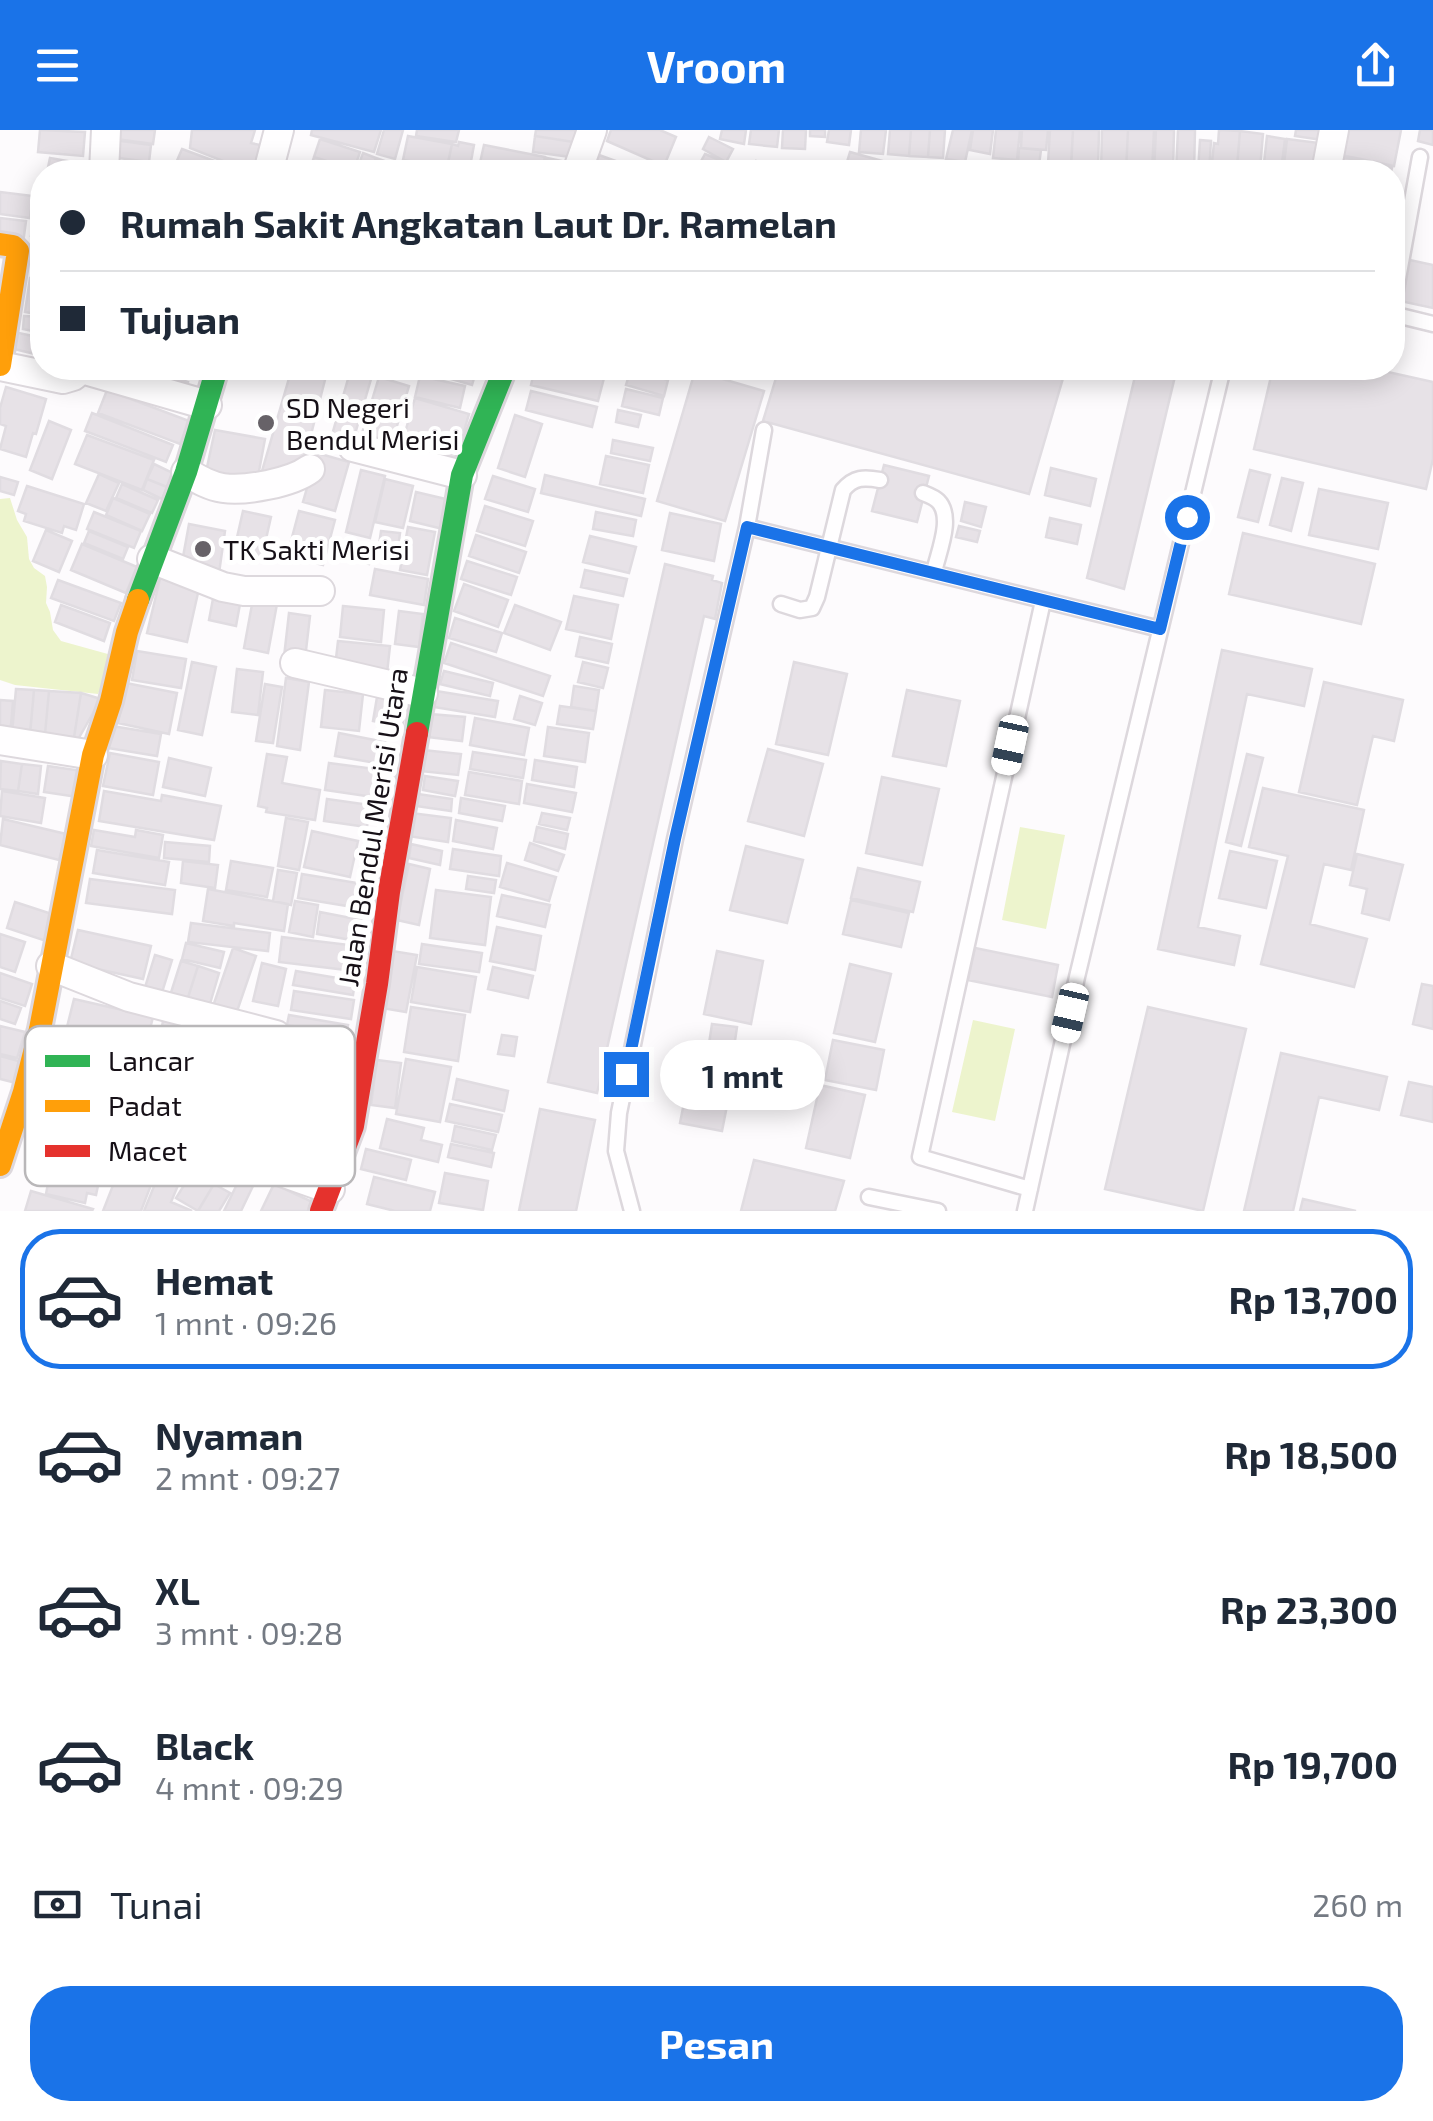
<!DOCTYPE html>
<html lang="id">
<meta charset="utf-8">
<style>
:root{--surface:#fff;--page:#f6f6f7;--text:#1f2937;--muted:#747a83;--line:#e0e1e3;--accent:#1a73e8}
body{margin:0;font-family:"Exo 2",sans-serif;background:var(--page);color:var(--text);height:100vh;display:flex;flex-direction:column;font-size:38px;white-space:nowrap}
*{box-sizing:border-box;margin:0}
p{font-size:32px;color:var(--muted)}
.icon{flex:none;width:55px;height:55px;fill:none;stroke:currentColor;stroke-width:2;stroke-linecap:round;stroke-linejoin:round}
.map{position:relative;height:1081px;overflow:hidden}
.sheet{display:flex;flex-direction:column;background:var(--surface);flex:1}
.sheet>*{flex:none}
.hud{position:absolute;left:30px;top:30px;width:1375px;height:220px;border-radius:40px;box-shadow:0 5px 25px #0003;display:grid;align-content:center;height:220px;padding:0 30px;background:var(--surface)}
.end{position:absolute;width:45px;height:45px;margin:-22px;border:12px solid #1a73e8;background:#fff;box-shadow:0 0 0 5px #fff}
.from{border-radius:50%}
.bubble{position:absolute;height:70px;border-radius:35px;background:var(--surface);box-shadow:0 5px 25px #0003;font-size:32px;font-weight:700;line-height:70px;text-align:center}
.car{position:absolute;width:30px;height:60px;margin:-30px -15px;border-radius:12px;box-shadow:0 0 8px 2px #0007;background:linear-gradient(#fff 24%,#345 0 40%,#fff 0 76%,#345 0 86%,#fff 0)}
.hud b{display:flex;align-items:center;gap:35px;height:95px;font-size:38px}
.hud b+b{border-top:2px solid var(--line)}
.hud i{width:25px;height:25px;background:var(--text)}
ul{padding:18px 0 0;list-style:none}
li{display:flex;align-items:center;gap:30px;height:140px;margin:0 20px 15px;padding:0 10px;border:5px solid transparent;border-radius:40px}
li div{flex:1}
li b{display:block;font-size:38px}
li em{font-style:normal;font-weight:700}
li.active{border-color:var(--accent)}
li>.icon{width:90px;height:90px;stroke-width:1.5}
.pay{display:flex;align-items:center;gap:25px;height:110px;padding:0 30px;font-size:38px}
.pay p{margin-inline-start:auto}
.action{display:flex;gap:20px;margin-top:auto;padding:20px 30px}
.action a{flex:1;height:115px;border-radius:40px;background:var(--accent);color:#fff;font-size:40px;font-weight:700;line-height:115px;text-align:center}
header{display:flex;justify-content:space-between;align-items:center;height:130px;padding:0 30px;background:var(--accent);color:#fff;font-size:45px;font-weight:700}
.map>svg:first-child{display:block}
</style>
<header><svg class="icon" aria-label="menu" viewBox="0 0 24 24"><path d="M4 6h16M4 12h16M4 18h16"/></svg>Vroom<svg class="icon" aria-label="share" viewBox="0 0 24 24"><path d="M12 15V3M7 8l5-5 5 5M5 13v7h14v-7"/></svg></header>
<div class="map">
<svg width="1433" height="1081" viewBox="0 0 1433 1081">
<rect width="100%" height="100%" fill="#fdfbfd"/>
<path fill="#edf4cd" d="M10 368 17 390 27 407 29 429 34 438 45 446 47 457 46 473 50 482 53 500 61 511 115 526 98 564 15 555 0 550V369Z
M1020 697 1065 705 1046 799 1002 790Z
M973 890 1015 899 995 991 952 982Z"/>
<path fill="#e7e2e7" stroke="#e0dce1" stroke-width="2.5" d="M40 0 85 2 83 26 38 22Z
M117 0H155L153 14 116 9Z
M192 0H255L251 13 260 15 255 37 244 35 243 39 190 18Z
M312 0H381L374 22 311 5Z
M384 0H403L395 29 377 24Z
M417 0H459L456 12 416 6Z
M536 0H576L574 12 535 6Z
M611 0H660L676 7 664 36 607 11Z
M722 0H746L744 14 720 9Z
M751 0H779L777 17 749 14Z
M783 0H806L805 19 782 18Z
M810 0H825V7L810 6Z
M829 0H851L849 15 827 12Z
M861 0H886L883 24 859 22Z
M890 0H911L909 26 888 24Z
M911 0H930L928 27 909 26Z
M930 0H945L943 28 928 27Z
M953 0H972L965 32 946 29Z
M973 0H993L990 24 970 20Z
M996 0H1020L1017 30 993 28Z
M1022 0H1048L1046 20 1021 18Z
M1050 0H1073L1071 36 1048 34Z
M1073 0H1099L1098 41 1071 40Z
M1102 0H1128L1126 42H1101Z
M1128 0H1154L1152 42H1126Z
M1156 0H1174L1173 42H1154Z
M1178 0H1195L1194 42H1176Z
M1219 0 1240 1 1237 37 1226 36V42H1211L1214 13 1218 14Z
M1296 0H1330L1329 11 1295 6Z
M1341 0H1401L1394 36 1336 24Z
M1420 0H1433V15L1418 11Z
M1240 1 1263 4 1260 39 1237 37Z
M408 6 452 14 447 38 403 30Z
M535 6 574 12 571 27 533 22Z
M1267 6 1285 9 1281 42H1263Z
M709 7 733 19 726 32 703 19Z
M320 9 360 22 354 40 314 27Z
M1287 9 1327 14 1323 42H1283Z
M114 10 151 15 149 32 111 27Z
M1200 10 1211 11 1209 42H1198Z
M459 12 474 15 469 42H446L452 14 458 16Z
M484 15 545 27 541 42H526L480 33Z
M1019 18 1041 20 1039 35 1018 33Z
M182 19 244 42H180L173 40Z
M850 22 922 42H844Z
M363 23 376 28 371 42H356Z
M705 24 727 33 723 42 700 33Z
M599 25 646 42H593Z
M1334 25 1392 38 1391 42H1330Z
M314 27 354 40 353 42H309Z
M50 28 96 36 95 42H47Z
M376 28 393 34 390 42H371Z
M547 28 566 32 563 42H544Z
M756 31 795 42H753Z
M474 34 516 42H472Z
M686 34 715 42H683Z
M0 62 33 66 30 88 0 84Z
M36 76 42 77V108L31 106Z
M0 88 26 91 23 113 0 110Z
M1405 129 1433 135V178L1396 170Z
M30 148 42 149V185L25 182Z
M24 186 42 187V203L23 199Z
M14 202 42 208 39 225 10 218Z
M132 238 182 239 179 249 188 252 184 267 129 245Z
M292 238H312L327 242 303 336 260 348Z
M432 238H477L472 255 430 243Z
M535 238H557L604 248 598 271 531 255Z
M636 238H672L669 247Z
M779 238H932L958 245 961 238H1066L1029 364 763 291Z
M1137 238H1177L1124 459 1087 448Z
M1273 238H1370L1433 252V329L1426 359 1254 319Z
M631 239 668 250 664 266 626 255Z
M695 241 764 261 725 391 657 371Z
M350 242 371 249 353 311 332 305Z
M420 246 465 256 460 278 415 267Z
M379 247 409 256 390 319 360 310Z
M6 257 46 269 36 304 33 303 26 327 0 319 6 296 0 294V278Z
M626 259 663 268 659 285 622 276Z
M107 260 189 291 180 314 98 283Z
M531 261 597 277 592 297 526 280Z
M415 268 469 284 454 335 400 320Z
M618 280 641 285 638 297 616 292Z
M92 283 173 315 166 332 85 301Z
M515 285 542 294 525 347 498 338Z
M49 291 71 300 52 349 30 340Z
M215 300 265 309 257 352 206 342Z
M87 305 154 330 142 360 75 334Z
M613 310 653 318 650 331 611 323Z
M317 323 349 332 335 381 303 372Z
M606 326 649 335 643 363 600 354Z
M154 334 173 343 167 357 147 349Z
M884 335 929 346 917 392 872 381Z
M1051 338 1096 349 1090 376 1045 365Z
M361 340 385 346 370 408 346 402Z
M1250 340 1270 345 1258 392 1238 387Z
M99 344 119 353 106 381 86 373Z
M545 345 645 369 641 386 541 363Z
M493 346 535 359 528 382 485 369Z
M0 347 18 352 14 365 0 361Z
M1282 348 1303 353 1291 401 1270 395Z
M147 349 167 357 162 369 143 360Z
M385 349 413 356 403 398 375 392Z
M122 354 158 370 152 383 116 368Z
M27 356 84 374 76 400 64 396 62 403 24 391 26 384 18 381Z
M1319 359 1388 373 1378 419 1309 405Z
M416 362 454 371 447 400 410 391Z
M113 368 150 384 142 401 106 385Z
M965 372 986 377 981 397 961 391Z
M485 376 533 391 525 416 477 401Z
M243 381 271 387 261 431 233 425Z
M299 381 335 390 323 435 287 426Z
M94 382 141 401 134 418 87 399Z
M596 382 636 390 633 406 593 399Z
M670 383 721 394 714 431 662 420Z
M1050 388 1081 395 1077 414 1046 407Z
M189 394 225 401 219 443 181 438Z
M959 396 980 401 977 412 956 407Z
M408 397 435 402 427 445 400 440Z
M46 400 72 411 59 442 33 431Z
M89 401 128 417 123 429 84 413Z
M381 401 400 403 396 433 377 429Z
M1243 403 1375 434 1361 494 1229 464Z
M476 405 526 422 519 443 469 426Z
M590 406 636 417 629 443 583 432Z
M357 413 373 417 369 434 353 430Z
M82 414 137 437 126 463 71 440Z
M467 431 517 447 511 465 461 449Z
M665 434 713 446 712 450 722 453 715 489 704 486 597 963 548 952Z
M375 439 428 449 424 475 370 465Z
M585 440 627 449 623 466 581 457Z
M161 445 200 454 187 512 147 503Z
M58 450 121 473 114 491 51 468Z
M464 454 508 470 498 497 454 481Z
M215 458 242 463 236 496 209 490Z
M574 466 618 475 611 509 566 499Z
M253 469 277 474 268 523 244 518Z
M61 475 110 493 104 511 55 492Z
M515 475 561 492 550 520 504 503Z
M343 476 384 480 381 512 340 507Z
M399 481 423 484 419 517 395 514Z
M289 483 310 486 305 529 284 527Z
M455 488 502 503 496 522 449 508Z
M580 507 612 514 608 533 576 526Z
M338 511 390 516 387 543 335 537Z
M451 513 550 546 543 566 444 533Z
M1222 520 1312 539 1304 576 1247 564 1198 797 1240 806 1234 835 1158 819Z
M137 521 186 529 181 558 132 550Z
M192 532 216 537 202 605 178 600Z
M583 532 608 538 603 558 578 552Z
M794 532 847 544 828 625 776 614Z
M237 539 263 542 258 585 232 582Z
M444 541 493 553 490 566 440 554Z
M286 548 309 552 300 620 277 616Z
M1324 552 1403 570 1394 611 1373 606 1357 675 1299 662Z
M126 553 177 563 169 604 118 593Z
M265 554 282 557 273 613 256 611Z
M574 556 599 560 596 581 571 577Z
M16 559 34 560 30 605 12 603Z
M34 560 49 561 44 615 29 614Z
M325 560 363 564 359 601 321 597Z
M907 560 960 571 946 636 893 626Z
M49 561 81 563 72 620 44 615Z
M436 561 498 571 495 587 434 577Z
M81 563 101 569 72 620Z
M520 566 542 573 535 595 514 589Z
M377 567 407 573 402 597 373 591Z
M0 570 13 571 10 607 0 606Z
M560 576 596 581 593 599 557 594Z
M430 584 465 587 462 611 427 607Z
M475 588 529 598 524 625 470 615Z
M112 596 161 604 157 626 108 618Z
M548 597 589 603 585 632 544 626Z
M339 603 385 612 382 634 335 626Z
M768 619 823 634 804 706 748 691Z
M423 620 461 624 458 645 420 641Z
M473 622 526 630 523 648 470 639Z
M110 623 159 632 153 665 103 656Z
M267 624 287 627 282 653 320 660 315 690 266 682 267 678 258 676Z
M1247 624 1263 628 1241 716 1226 712Z
M169 628 211 638 205 666 163 657Z
M535 630 577 637 574 657 532 650Z
M1 631 22 634 18 661 0 659Z
M329 633 398 642 394 670 325 660Z
M22 634 41 636 38 664 18 661Z
M48 636 82 641 78 667 44 662Z
M469 642 522 651 519 674 465 665Z
M425 646 458 651 455 666 423 660Z
M882 647 939 659 922 735 866 723Z
M527 654 576 663 572 682 524 673Z
M1263 658 1364 680 1351 740 1324 734 1310 794 1367 809 1354 857 1261 834 1288 726 1249 717Z
M2 661 45 668 41 693 0 686Z
M104 661 161 671 162 665 221 676 214 710 99 691Z
M418 664 452 669 451 681 416 676Z
M461 668 505 676 502 691 459 683Z
M327 669 370 675 367 697 324 691Z
M411 683 451 688 448 712 408 706Z
M542 683 570 688 567 700 539 694Z
M286 688 308 692 299 740 278 736Z
M3 689 66 704 59 730 0 715Z
M456 690 497 698 493 719 453 711Z
M537 697 568 704 565 719 534 711Z
M94 700 135 707 136 700 163 705 159 728 91 716Z
M312 701 358 711 350 747 304 737Z
M165 712 210 716 209 732 164 728Z
M530 713 564 725 558 741 525 730Z
M411 714 442 721 440 735 409 728Z
M746 716 803 730 787 793 730 780Z
M453 719 501 726 499 746 450 739Z
M97 720 169 732 165 755 93 743Z
M1230 721 1277 731 1266 778 1219 768Z
M1357 724 1403 735 1389 790 1362 783 1367 759 1350 755Z
M183 731 218 735 215 758 181 753Z
M231 731 273 738 267 767 226 760Z
M507 733 556 747 549 771 500 757Z
M409 734 430 739 419 795 397 790Z
M858 738 920 752 913 782 851 768Z
M278 740 297 743 291 775 273 771Z
M302 744 357 753 353 777 298 768Z
M468 746 496 750 494 763 466 759Z
M90 749 175 760 172 784 86 773Z
M208 759 288 774 284 801 234 793V796L203 791Z
M436 760 491 767 485 815 430 808Z
M502 765 550 775 545 797 497 786Z
M851 770 909 783 901 817 843 804Z
M295 771 318 775 313 807 289 802Z
M15 772 55 785 46 811 7 798Z
M320 782 361 790 357 811 317 804Z
M191 793 270 803 268 821 188 812Z
M497 797 541 806 535 840 490 831Z
M78 800 151 816 143 849 70 833Z
M0 804 25 812 15 842 0 837Z
M282 807 358 816 355 841 279 832Z
M186 813 224 822 220 838 182 829Z
M422 814 482 823 479 842 419 834Z
M233 818 256 826 234 890 211 882Z
M975 818 1058 835 1052 867 968 850Z
M392 821 417 825 406 882 382 878Z
M717 821 763 831 751 894 704 884Z
M155 825 172 830 160 869 143 864Z
M181 831 198 836 185 877 168 872Z
M262 833 286 839 278 876 253 871Z
M850 834 891 844 875 912 834 903Z
M198 836 219 843 207 884 185 877Z
M417 837 476 847 470 882 411 872Z
M493 837 533 846 528 868 488 859Z
M296 841 355 851 353 865 293 855Z
M0 843 32 854 25 876 0 868Z
M1422 854 1433 856V899L1413 894Z
M294 861 354 870 351 889 291 880Z
M74 869 153 887 146 915 67 897Z
M0 871 21 878 15 894 0 889Z
M411 877 465 885 458 931 404 922Z
M1148 877 1246 899 1203 1081 1105 1059Z
M289 885 348 895 346 906 287 895Z
M163 891 227 904 223 925 159 912Z
M712 894 737 897 732 931 707 927Z
M0 896 25 902 17 928 0 924Z
M502 905 517 907 514 926 498 924Z
M833 910 884 920 876 960 825 950Z
M1281 923 1387 947 1379 980 1319 967 1293 1081H1244Z
M0 926 22 932 16 953 0 949Z
M406 929 451 937 440 992 396 984Z
M377 930 401 933 395 978 371 975Z
M692 932 734 940 722 1001 680 993Z
M457 949 508 961 504 981 453 969Z
M1409 952 1433 957V992L1401 985Z
M820 955 865 965 850 1028 806 1018Z
M450 974 502 985 498 1002 446 991Z
M540 979 595 990 576 1081H519Z
M387 989 424 998 421 1010 442 1015 438 1032 380 1018Z
M455 996 496 1005 492 1020 452 1011Z
M61 1005 111 1016 103 1052 99 1051 96 1065 87 1063 85 1073 46 1064 51 1037H53Z
M451 1014 494 1023 491 1037 448 1027Z
M366 1019 411 1030 406 1050 361 1039Z
M754 1030 844 1051 835 1081H741Z
M142 1037 156 1042 141 1081H103L119 1040 138 1047Z
M193 1041 214 1054 198 1081 176 1068Z
M445 1043 488 1051 483 1080 439 1073Z
M159 1044 179 1053 171 1072 192 1081H144Z
M374 1047 435 1062 430 1081H395L367 1074Z
M240 1048 254 1054 241 1081H224Z
M214 1054 230 1063 219 1081H198Z
M274 1054 321 1076 318 1081H261Z
M31 1061 93 1079 92 1081H25Z
M1303 1069 1356 1081H1300Z"/>
<g fill="none" stroke-linecap="round" stroke-linejoin="round">
<defs>
<path id="lane" d="M1392 182 1420 27
M1392 184 1433 194
M923 363C928 365 934 367 938 371 954 387 938 423 934 442
M747 397 764 300
M781 474 800 480 812 478 817 467 843 360C854 347 864 347 880 350
M1030 1059 920 1027 1043 471
M869 1067 938 1081
M632 1081 616 1021 619 983 675 709 747 397 1160 499
M1025 1081 1077 847 1223 238"/>
<path id="street" d="M104 42 106 0
M268 42 279 0
M577 42 592 0
M1326 42 1334 0
M0 236 63 249 73 246 83 238
M82 239 207 275
M353 317 462 345
M186 342C198 349 209 356 223 358 246 361 291 353 310 339
M152 429 223 457 244 461H320
M295 533 423 563
M0 610 93 625
M51 836 129 867 276 905
M30 963 225 1022 330 1059"/>
<path id="fast" d="M138 470 186 342 217 238
M417 603 462 345 505 238"/>
<path id="slow" d="M0 114 13 116 18 121 0 235
M0 1035 24 962 40 899 93 625 111 571 127 502 138 470"/>
<path id="jam" d="M321 1081 353 996 377 854 389 762 417 603"/>
</defs>
<use href="#lane" stroke="#ddd8dd" stroke-width="19"/>
<use href="#street" stroke="#ddd8dd" stroke-width="32"/>
<use href="#fast" stroke="#ddd8dd" stroke-width="28"/>
<use href="#slow" stroke="#ddd8dd" stroke-width="28"/>
<use href="#jam" stroke="#ddd8dd" stroke-width="28"/>
<use href="#lane" stroke="#fffeff" stroke-width="14"/>
<use href="#street" stroke="#fffeff" stroke-width="28"/>
<use href="#fast" stroke="#30b455" stroke-width="22"/>
<use href="#slow" stroke="#ff9f0a" stroke-width="22"/>
<use href="#jam" stroke="#e5322d" stroke-width="22"/>
</g>
<g fill="none" stroke-linecap="round" stroke-linejoin="round">
<path stroke="#1a73e8" stroke-width="12" d="M626 944 675 709 747 397 1160 499 1187 387"/>
</g>
<g fill="#676268" stroke="#fff" stroke-width="4">
<circle cx="266" cy="293" r="10"/>
<circle cx="203" cy="419" r="10"/>
</g>
<g text-anchor="middle" dominant-baseline="central" stroke-width="10" stroke-linejoin="round" paint-order="stroke">
<g font-size="28" fill="#161017" stroke="#fff" text-anchor="start">
<text x="286" y="277">SD Negeri<tspan x="286" dy="32">Bendul Merisi</tspan></text>
<text x="223" y="419">TK Sakti Merisi</text>
</g>
<g font-size="28" fill="#161017" stroke="#fff">
<text transform="translate(372 697) rotate(-81)">Jalan Bendul Merisi Utara</text>
</g>
</g>
<rect x="25" y="896" width="330" height="160" rx="15" fill="#fff" stroke="#b9b7b9" stroke-width="2.5"/>
<rect x="45" y="925" width="45" height="12" fill="#30b455"/>
<rect x="45" y="970" width="45" height="12" fill="#ff9f0a"/>
<rect x="45" y="1015" width="45" height="12" fill="#e5322d"/>
<g font-size="28" fill="#161017">
<text x="108" y="941">Lancar</text>
<text x="108" y="986">Padat</text>
<text x="108" y="1031">Macet</text>
</g>
</svg>
<i class="end from" style="left:1187px;top:387px"></i>
<i class="end" style="left:626px;top:944px"></i>
<div class="bubble" style="left:660px;top:910px;width:165px">1 mnt</div>
<i class="car" style="left:1010px;top:615px;rotate:192deg"></i>
<i class="car" style="left:1070px;top:883px;rotate:193deg"></i>
<div class="hud">
<b><i class="from"></i>Rumah Sakit Angkatan Laut Dr. Ramelan</b>
<b><i></i>Tujuan</b>
</div>
</div>
<section class="sheet">
<ul>
<li class="active"><svg class="icon" aria-label="car" viewBox="0 0 24 24"><path d="M5 17H2v-5l4-1 3-4h7l3 4 3 1v5h-3M9 17h6M6 11h13"/><circle cx="7" cy="17" r="2"/><circle cx="17" cy="17" r="2"/></svg><div><b>Hemat</b><p>1 mnt · 09:26</p></div><em>Rp 13,700</em></li>
<li><svg class="icon" aria-label="car" viewBox="0 0 24 24"><path d="M5 17H2v-5l4-1 3-4h7l3 4 3 1v5h-3M9 17h6M6 11h13"/><circle cx="7" cy="17" r="2"/><circle cx="17" cy="17" r="2"/></svg><div><b>Nyaman</b><p>2 mnt · 09:27</p></div><em>Rp 18,500</em></li>
<li><svg class="icon" aria-label="car" viewBox="0 0 24 24"><path d="M5 17H2v-5l4-1 3-4h7l3 4 3 1v5h-3M9 17h6M6 11h13"/><circle cx="7" cy="17" r="2"/><circle cx="17" cy="17" r="2"/></svg><div><b>XL</b><p>3 mnt · 09:28</p></div><em>Rp 23,300</em></li>
<li><svg class="icon" aria-label="car" viewBox="0 0 24 24"><path d="M5 17H2v-5l4-1 3-4h7l3 4 3 1v5h-3M9 17h6M6 11h13"/><circle cx="7" cy="17" r="2"/><circle cx="17" cy="17" r="2"/></svg><div><b>Black</b><p>4 mnt · 09:29</p></div><em>Rp 19,700</em></li>
</ul>
<div class="pay"><svg class="icon" aria-label="cash" viewBox="0 0 24 24"><path d="M3 7h18v10H3z"/><circle cx="12" cy="12" r="2"/></svg>Tunai<p>260 m</p></div>
<div class="action"><a>Pesan</a></div>
</section>
